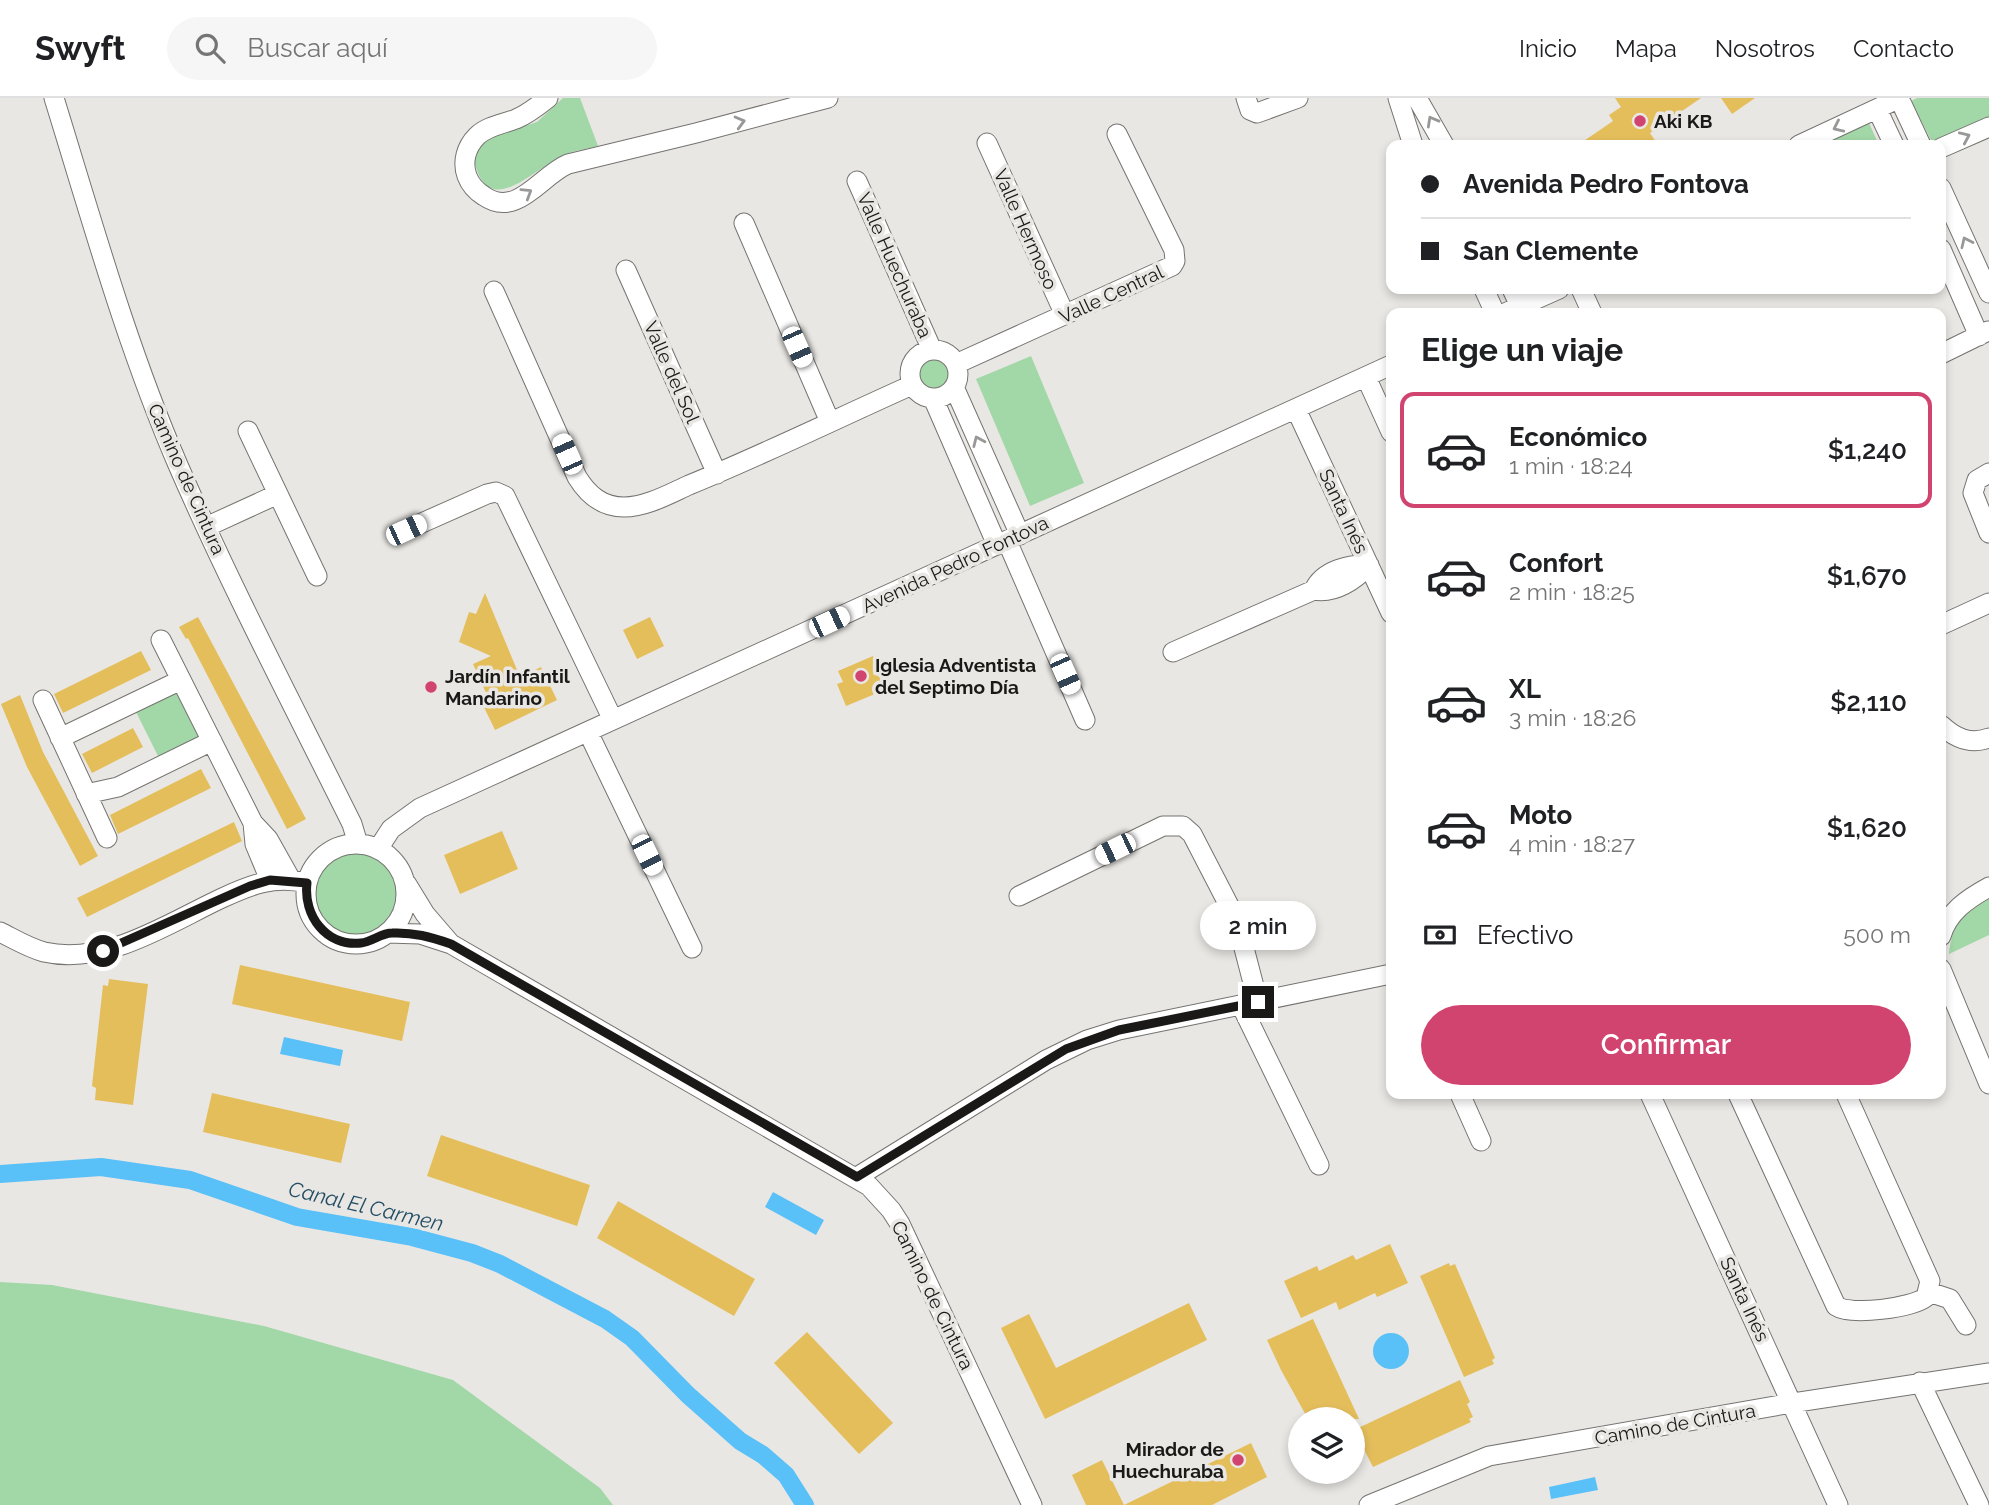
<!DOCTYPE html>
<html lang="es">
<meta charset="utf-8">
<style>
:root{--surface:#fff;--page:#f6f6f6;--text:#202124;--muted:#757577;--line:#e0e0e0;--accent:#d24470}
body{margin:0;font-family:Raleway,sans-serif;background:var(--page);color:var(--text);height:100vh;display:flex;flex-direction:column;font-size:26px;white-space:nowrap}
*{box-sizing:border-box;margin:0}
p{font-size:23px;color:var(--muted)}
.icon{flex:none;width:38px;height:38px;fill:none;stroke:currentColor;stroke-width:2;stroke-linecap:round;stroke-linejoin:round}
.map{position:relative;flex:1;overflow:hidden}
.panel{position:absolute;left:1386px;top:210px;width:560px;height:791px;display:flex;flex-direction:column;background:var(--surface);border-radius:14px;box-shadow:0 4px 10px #0003}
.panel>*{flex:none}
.banner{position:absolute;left:1386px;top:42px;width:560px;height:154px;border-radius:14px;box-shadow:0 4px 10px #0003;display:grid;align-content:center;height:154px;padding:0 35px;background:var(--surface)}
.tools{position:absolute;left:1288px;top:1309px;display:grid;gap:14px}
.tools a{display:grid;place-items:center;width:77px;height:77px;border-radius:50%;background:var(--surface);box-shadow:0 4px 10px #0003;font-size:35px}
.end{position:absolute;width:32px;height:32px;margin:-16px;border:9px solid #1a1918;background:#fff;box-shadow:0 0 0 4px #fff}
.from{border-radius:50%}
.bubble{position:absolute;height:49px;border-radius:24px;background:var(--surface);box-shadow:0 4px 10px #0003;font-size:23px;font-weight:600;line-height:49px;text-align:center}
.car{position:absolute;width:21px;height:42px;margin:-21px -10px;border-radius:9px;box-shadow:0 0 5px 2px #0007;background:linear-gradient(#fff 24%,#345 0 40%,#fff 0 76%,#345 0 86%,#fff 0)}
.banner b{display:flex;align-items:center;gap:24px;height:66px;font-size:26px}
.banner b+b{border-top:2px solid var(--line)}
.banner i{width:18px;height:18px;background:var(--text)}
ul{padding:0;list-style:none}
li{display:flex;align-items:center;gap:21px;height:116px;margin:0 14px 10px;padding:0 21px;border:4px solid transparent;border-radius:14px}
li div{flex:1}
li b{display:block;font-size:26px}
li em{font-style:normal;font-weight:600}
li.current{border-color:var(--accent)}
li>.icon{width:63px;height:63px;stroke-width:1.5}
h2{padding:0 35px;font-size:32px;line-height:84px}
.pay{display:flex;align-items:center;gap:18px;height:77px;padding:0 35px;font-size:26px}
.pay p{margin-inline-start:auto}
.action{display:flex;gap:14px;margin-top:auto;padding:14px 35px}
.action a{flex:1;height:80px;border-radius:42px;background:var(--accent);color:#fff;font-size:28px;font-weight:600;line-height:80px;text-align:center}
header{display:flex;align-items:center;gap:42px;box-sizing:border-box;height:98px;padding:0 35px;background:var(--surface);border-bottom:2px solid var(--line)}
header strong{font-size:33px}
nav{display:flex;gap:38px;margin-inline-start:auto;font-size:24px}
.search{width:490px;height:63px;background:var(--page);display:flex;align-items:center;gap:18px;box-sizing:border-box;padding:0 24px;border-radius:38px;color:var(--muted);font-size:26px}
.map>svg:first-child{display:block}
</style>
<header>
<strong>Swyft</strong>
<div class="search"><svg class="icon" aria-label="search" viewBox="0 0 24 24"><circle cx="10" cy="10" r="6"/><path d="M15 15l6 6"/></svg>Buscar aquí</div>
<nav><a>Inicio</a><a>Mapa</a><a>Nosotros</a><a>Contacto</a></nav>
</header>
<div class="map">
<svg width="1989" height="1407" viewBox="0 0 1989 1407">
<rect width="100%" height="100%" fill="#e9e7e3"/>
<path fill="#a2d7a7" d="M563 0H580L598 48C588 51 576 52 566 56 534 69 485 129 473 56L485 41 537 24Z
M1917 0H1989V20L1933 46 1911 3Z
M1869 25 1879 47H1824Z
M1031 258 1084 385 1030 408 976 281Z
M917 275a17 17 0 1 1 34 0a17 17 0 1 1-34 0Z
M179 593 202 639 159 660 135 612Z
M314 796a42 42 0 1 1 84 0a42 42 0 1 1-84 0Z
M1989 800V837L1949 856C1952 825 1963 815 1989 800Z
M0 1184 52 1187 264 1228 453 1282 600 1390 613 1407H0Z"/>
<path fill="#5ac0f8" d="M284 939 343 952 340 968 280 956Z
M773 1094 824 1122 816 1137 765 1109Z
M1373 1253a18 18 0 1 1 36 0a18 18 0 1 1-36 0Z
M1595 1379 1598 1392 1551 1401 1549 1389Z"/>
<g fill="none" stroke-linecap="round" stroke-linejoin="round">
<path stroke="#5ac0f8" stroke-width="18" d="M0 1076 101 1069 190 1082 297 1119 412 1139 472 1155 500 1166 605 1221 632 1240 688 1297 740 1343 763 1357 786 1377 805 1407"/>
</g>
<path fill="#e5be5c" d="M1615 0H1701L1650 35 1658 47H1578L1613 23 1609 17 1621 9Z
M1721 0H1755L1732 16Z
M485 495 520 579 541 569 557 602 495 632 479 599 486 595 473 566 491 558 459 544 469 514 476 516Z
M198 519 306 721 287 731 188 540 186 541 179 529Z
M650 519 664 548 637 561 623 532Z
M141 553 151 572 63 615 54 596Z
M873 558 887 591 846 608 837 586 843 584 838 573Z
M20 597 43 654 98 758 80 768 27 669 1 606Z
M133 630 143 649 92 675 82 656Z
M201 671 211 690 118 736 110 717Z
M234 724 242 743 87 819 77 800Z
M502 733 518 771 460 796 444 757Z
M240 867 410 904 402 943 232 906Z
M109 881 148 886 133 1007 95 1002 96 990 92 988 103 887 108 888Z
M212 995 350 1026 341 1065 203 1034Z
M441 1037 590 1087 577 1128 427 1078Z
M618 1103 755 1181 734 1218 597 1140Z
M1390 1146 1408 1185 1377 1199 1375 1195 1339 1212 1336 1204 1301 1220 1284 1183 1317 1168 1319 1173 1353 1157 1356 1162Z
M1449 1165 1450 1168 1455 1166 1495 1260 1492 1262 1494 1266 1464 1279 1420 1178Z
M1189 1205 1207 1242 1045 1321 1001 1230 1029 1216 1056 1270Z
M1313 1221 1359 1321H1308L1281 1272 1267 1242Z
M807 1234 893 1325 859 1356 774 1265Z
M1460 1282 1470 1304 1467 1306 1473 1319 1469 1321 1471 1324 1373 1369 1354 1332Z
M1251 1345 1267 1379 1212 1407H1086L1072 1377 1102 1362 1124 1407Z"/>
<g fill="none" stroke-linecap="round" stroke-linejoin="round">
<defs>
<path id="minor" d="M54 0C92 123 127 249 178 367 231 489 293 607 352 726L358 746
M548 0C538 8 528 16 516 21 503 26 487 28 477 38 466 49 462 64 467 78 470 86 476 93 484 98 517 121 541 77 568 66L696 35 828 0
M1246 0 1250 12 1257 15 1298 0
M1398 0 1413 47
M1417 0 1444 47
M1899 0 1921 47
M1877 11 1894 47
M987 45 1065 217
M1799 47 1900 0
M1941 50 1989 29
M857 83 932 252
M1941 90 1989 195
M744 125 830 324
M1941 151 1979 238
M626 172 717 376
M1484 191 1495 215
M1512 191 1520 208
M1581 191 1592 215
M494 193 577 379C588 397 602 409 624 409 646 409 669 396 689 387 765 356 838 320 912 287
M1505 215 1559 191
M910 276a24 24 0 1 1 48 0a24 24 0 1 1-48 0Z
M1941 256 1988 233
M956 266 1172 168 1175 163 1174 152 1117 36
M1366 279 1391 334
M954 289 1020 437
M933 300 997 447
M1296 311 1391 515
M248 333 317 478
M1989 375 1977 382 1973 395 1989 435
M206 429 278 396
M406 432 487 396 496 394 505 398 613 622
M1007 443 1085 622
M1314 492C1323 472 1350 466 1369 467
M1941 527 1989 505
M161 542 253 725 268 741 291 782
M1173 554 1314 492C1335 496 1355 482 1369 467
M43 602 107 740
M1941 627C1955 640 1970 647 1989 640
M588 634 692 850
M60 640 181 582
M86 696 118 689 212 643
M253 725 255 746 270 782
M306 796a50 50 0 1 1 100 0a50 50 0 1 1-100 0Z
M378 751 391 731 420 710 1391 267
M406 785 425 816 450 845
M1019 798 1163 728H1183L1192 736 1237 823 1258 904
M0 834C14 841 29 850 44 854 105 868 167 826 220 801 250 787 274 777 307 785
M387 835 420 836 451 846 869 1088 891 1112 900 1126 1032 1407
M1941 838C1948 814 1967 801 1989 789
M1941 871 1989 986
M1241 907 1319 1067
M1460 996 1481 1043
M1650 996 1838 1407
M1738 996 1836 1208C1851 1218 1912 1210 1926 1199L1930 1183 1846 996
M857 1079 1046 962 1087 942 1119 932 1391 876
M1929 1194 1950 1201 1966 1227
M1920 1284 1979 1407
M1369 1407 1489 1358 1792 1305 1989 1275"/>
</defs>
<use href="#minor" stroke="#757370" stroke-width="21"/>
<use href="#minor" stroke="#fff" stroke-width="19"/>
</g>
<defs><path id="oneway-chevron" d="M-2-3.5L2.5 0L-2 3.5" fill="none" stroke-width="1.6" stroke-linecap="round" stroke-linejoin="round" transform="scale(1.75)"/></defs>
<g stroke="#989897">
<use href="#oneway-chevron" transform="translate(1432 23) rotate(-119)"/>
<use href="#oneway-chevron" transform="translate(740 24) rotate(-15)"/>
<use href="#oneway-chevron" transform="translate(1838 29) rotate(155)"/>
<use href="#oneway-chevron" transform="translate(1965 39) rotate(-24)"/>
<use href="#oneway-chevron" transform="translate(527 95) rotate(-32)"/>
<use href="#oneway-chevron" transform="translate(1966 144) rotate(-115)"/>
<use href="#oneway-chevron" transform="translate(978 343) rotate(-114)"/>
</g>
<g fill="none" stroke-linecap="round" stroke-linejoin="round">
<path stroke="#1a1918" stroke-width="9" d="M103 853 250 788 270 782 307 785C303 817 326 849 361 845 372 844 381 835 392 835 413 834 431 839 451 846L857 1079 1066 951 1119 932 1258 904"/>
</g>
<g fill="#d24470" stroke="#e9e7e3" stroke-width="2.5">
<circle cx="1640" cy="23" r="7"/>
<circle cx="861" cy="578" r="7"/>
<circle cx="431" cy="589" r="7"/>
<circle cx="1238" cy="1362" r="7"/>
</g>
<g text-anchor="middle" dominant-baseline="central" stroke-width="7" stroke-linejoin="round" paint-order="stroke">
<g font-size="19" font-weight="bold" fill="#1a1918" stroke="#e9e7e3" text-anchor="start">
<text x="1654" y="23">Aki KB</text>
<text x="875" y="567">Iglesia Adventista<tspan x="875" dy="22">del Septimo Día</tspan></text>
<text x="445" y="578">Jardín Infantil<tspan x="445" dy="22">Mandarino</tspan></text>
<text x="1224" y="1351" text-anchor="end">Mirador de<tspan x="1224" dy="22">Huechuraba</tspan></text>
</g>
<g font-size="19" fill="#1a1918" stroke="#e9e7e3">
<text transform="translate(1026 131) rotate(66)">Valle Hermoso</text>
<text transform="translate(895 167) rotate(66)">Valle Huechuraba</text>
<text transform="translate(1111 196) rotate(-25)">Valle Central</text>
<text transform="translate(672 274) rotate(66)">Valle del Sol</text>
<text transform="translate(187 381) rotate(66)">Camino de Cintura</text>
<text transform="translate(1344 413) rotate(65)">Santa Inés</text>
<text transform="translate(955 466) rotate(-25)">Avenida Pedro Fontova</text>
<text transform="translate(933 1197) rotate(64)">Camino de Cintura</text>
<text transform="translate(1745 1201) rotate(65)">Santa Inés</text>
<text transform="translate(1675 1326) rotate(-10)">Camino de Cintura</text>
</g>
<g font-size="21" font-style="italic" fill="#234d64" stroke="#e9e7e3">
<text transform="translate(366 1108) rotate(13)">Canal El Carmen</text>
</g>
</g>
</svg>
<div class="tools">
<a><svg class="icon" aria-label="layers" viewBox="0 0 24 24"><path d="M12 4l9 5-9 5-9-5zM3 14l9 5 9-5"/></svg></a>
</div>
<i class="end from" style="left:103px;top:853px"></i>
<i class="end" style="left:1258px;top:904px"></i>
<div class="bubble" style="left:1200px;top:803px;width:116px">2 min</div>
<i class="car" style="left:797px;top:249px;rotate:156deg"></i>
<i class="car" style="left:567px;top:356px;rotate:336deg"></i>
<i class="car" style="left:406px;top:432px;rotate:65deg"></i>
<i class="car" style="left:829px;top:524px;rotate:65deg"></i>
<i class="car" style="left:1065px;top:576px;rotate:156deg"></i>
<i class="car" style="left:1115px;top:751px;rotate:244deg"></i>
<i class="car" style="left:647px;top:757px;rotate:154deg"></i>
<div class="banner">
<b><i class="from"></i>Avenida Pedro Fontova</b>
<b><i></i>San Clemente</b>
</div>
<section class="panel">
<h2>Elige un viaje</h2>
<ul>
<li class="current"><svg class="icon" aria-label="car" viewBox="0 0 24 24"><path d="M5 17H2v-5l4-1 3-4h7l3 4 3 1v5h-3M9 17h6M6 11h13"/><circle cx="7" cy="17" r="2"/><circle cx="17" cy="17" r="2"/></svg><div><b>Económico</b><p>1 min · 18:24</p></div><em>$1,240</em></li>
<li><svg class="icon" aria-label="car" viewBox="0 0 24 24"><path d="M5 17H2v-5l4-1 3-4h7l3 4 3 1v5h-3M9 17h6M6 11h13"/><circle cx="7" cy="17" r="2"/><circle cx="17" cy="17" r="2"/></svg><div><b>Confort</b><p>2 min · 18:25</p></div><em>$1,670</em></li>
<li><svg class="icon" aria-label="car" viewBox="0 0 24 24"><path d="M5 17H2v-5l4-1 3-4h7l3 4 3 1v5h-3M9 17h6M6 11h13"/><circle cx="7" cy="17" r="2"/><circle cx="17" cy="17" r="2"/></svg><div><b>XL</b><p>3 min · 18:26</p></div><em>$2,110</em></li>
<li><svg class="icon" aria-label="car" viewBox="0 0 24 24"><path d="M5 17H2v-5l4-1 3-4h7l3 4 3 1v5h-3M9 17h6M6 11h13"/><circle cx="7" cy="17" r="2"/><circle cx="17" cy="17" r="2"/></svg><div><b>Moto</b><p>4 min · 18:27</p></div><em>$1,620</em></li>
</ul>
<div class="pay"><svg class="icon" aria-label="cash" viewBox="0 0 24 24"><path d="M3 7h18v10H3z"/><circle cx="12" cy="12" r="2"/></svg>Efectivo<p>500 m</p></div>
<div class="action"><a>Confirmar</a></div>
</section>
</div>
